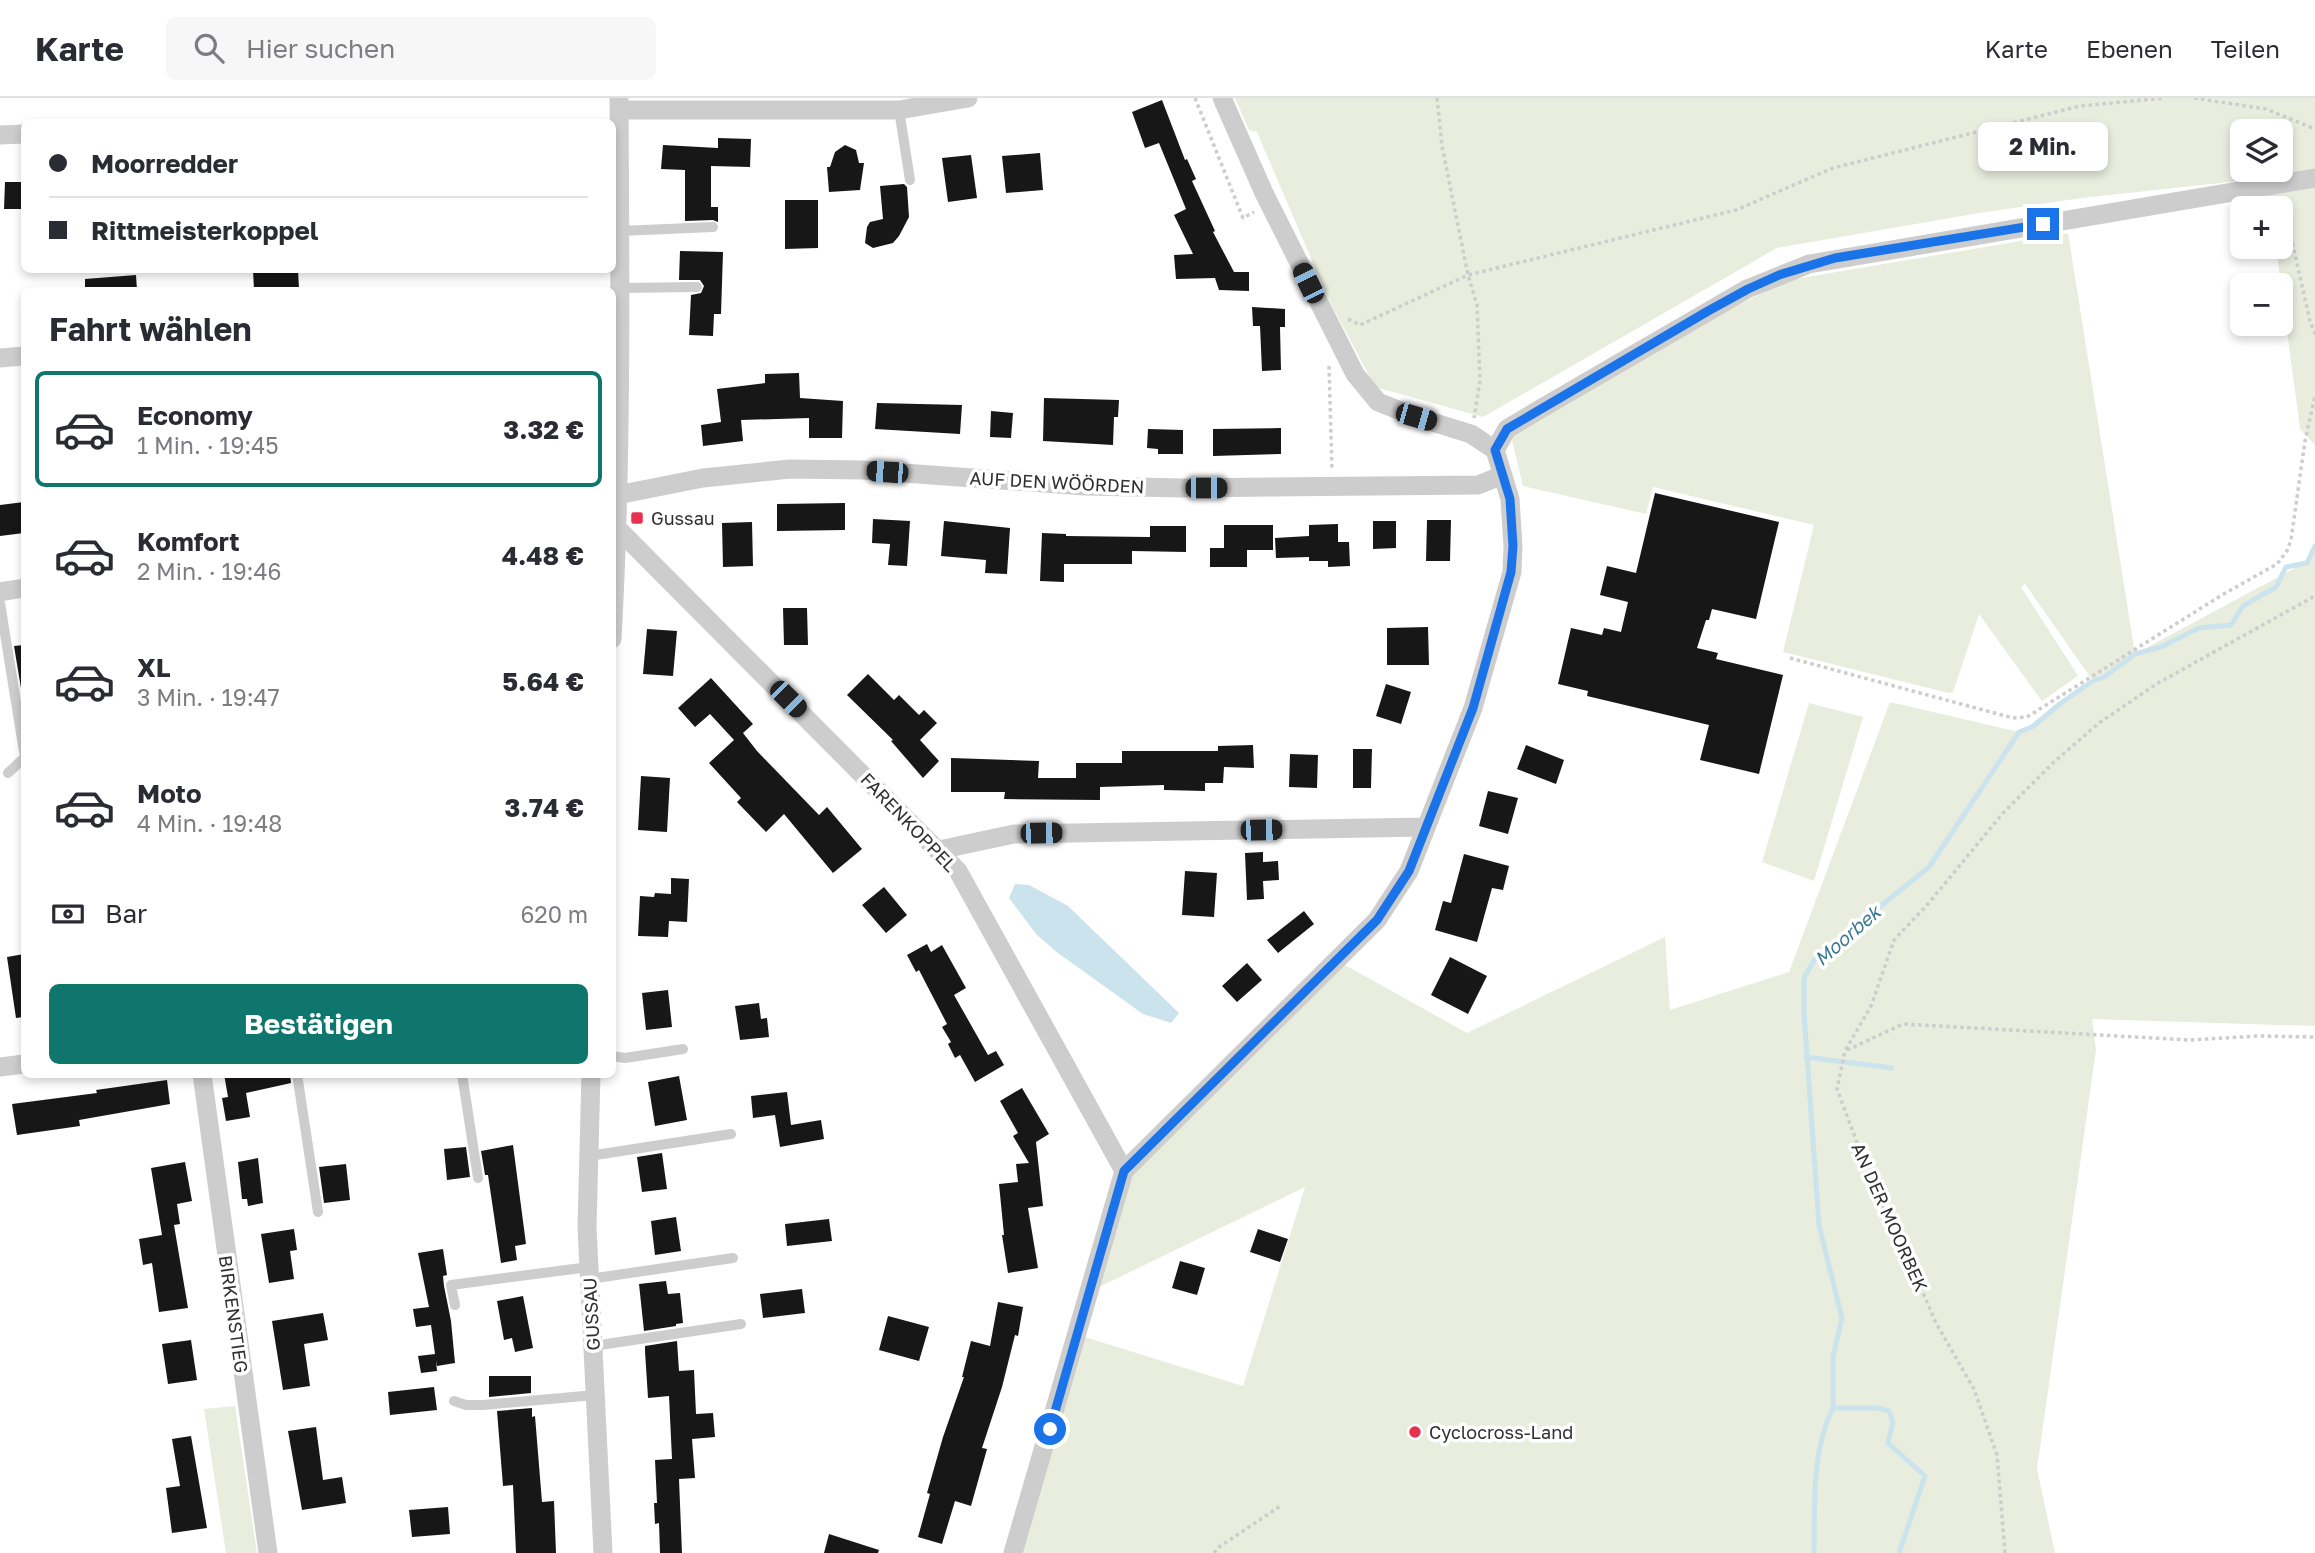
<!DOCTYPE html>
<html lang="de">
<meta charset="utf-8">
<style>
:root{--surface:#fff;--page:#f7f7f7;--text:#2b2b33;--muted:#7c7c81;--line:#e1e1e2;--accent:#0f766e}
body{margin:0;font-family:"Golos Text",sans-serif;background:var(--page);color:var(--text);height:100vh;display:flex;flex-direction:column;font-size:26px;white-space:nowrap}
*{box-sizing:border-box;margin:0}
p{font-size:23px;color:var(--muted)}
.icon{flex:none;width:38px;height:38px;fill:none;stroke:currentColor;stroke-width:2;stroke-linecap:round;stroke-linejoin:round}
.map{position:relative;flex:1;overflow:hidden}
.drawer{position:absolute;left:21px;top:189px;width:595px;height:791px;display:flex;flex-direction:column;background:var(--surface);border-radius:10px;box-shadow:0 4px 10px #0003}
.drawer>*{flex:none}
.banner{position:absolute;left:21px;top:21px;width:595px;height:154px;border-radius:10px;box-shadow:0 4px 10px #0003;display:grid;align-content:center;height:154px;padding:0 28px;background:var(--surface)}
.buttons{position:absolute;left:2230px;top:21px;display:grid;gap:14px}
.buttons a{display:grid;place-items:center;width:63px;height:63px;border-radius:10px;background:var(--surface);box-shadow:0 4px 10px #0003;font-size:35px}
.end{position:absolute;width:32px;height:32px;margin:-16px;border:9px solid #1a73e8;background:#fff;box-shadow:0 0 0 4px #fff}
.from{border-radius:50%}
.bubble{position:absolute;height:49px;border-radius:10px;background:var(--surface);box-shadow:0 4px 10px #0003;font-size:23px;font-weight:700;line-height:49px;text-align:center}
.car{position:absolute;width:21px;height:42px;margin:-21px -10px;border-radius:9px;box-shadow:0 0 5px 2px #0007;background:linear-gradient(#222 24%,#8ab4d8 0 40%,#222 0 76%,#8ab4d8 0 86%,#222 0)}
.banner b{display:flex;align-items:center;gap:24px;height:66px;font-size:26px}
.banner b+b{border-top:2px solid var(--line)}
.banner i{width:18px;height:18px;background:var(--text)}
ul{padding:0;list-style:none}
li{display:flex;align-items:center;gap:21px;height:116px;margin:0 14px 10px;padding:0 14px;border:4px solid transparent;border-radius:10px}
li div{flex:1}
li b{display:block;font-size:26px}
li em{font-style:normal;font-weight:700}
li.on{border-color:var(--accent)}
li>.icon{width:63px;height:63px;stroke-width:1.5}
h2{padding:0 28px;font-size:32px;line-height:84px}
.pay{display:flex;align-items:center;gap:18px;height:77px;padding:0 28px;font-size:26px}
.pay p{margin-inline-start:auto}
.primary-button{display:flex;gap:14px;margin-top:auto;padding:14px 28px}
.primary-button a{flex:1;height:80px;border-radius:10px;background:var(--accent);color:#fff;font-size:28px;font-weight:700;line-height:80px;text-align:center}
header{display:flex;align-items:center;gap:42px;box-sizing:border-box;height:98px;padding:0 35px;background:var(--surface);border-bottom:2px solid var(--line)}
header strong{font-size:33px}
nav{display:flex;gap:38px;margin-inline-start:auto;font-size:24px}
.search{width:490px;height:63px;background:var(--page);display:flex;align-items:center;gap:18px;box-sizing:border-box;padding:0 24px;border-radius:10px;color:var(--muted);font-size:26px}
.map>svg:first-child{display:block}
</style>
<header>
<strong>Karte</strong>
<div class="search"><svg class="icon" aria-label="search" viewBox="0 0 24 24"><circle cx="10" cy="10" r="6"/><path d="M15 15l6 6"/></svg>Hier suchen</div>
<nav><a>Karte</a><a>Ebenen</a><a>Teilen</a></nav>
</header>
<div class="map">
<svg width="2315" height="1455" viewBox="0 0 2315 1455">
<rect width="100%" height="100%" fill="#fff"/>
<path fill="#e8edde" fill-rule="evenodd" d="M1235 0H2315V347L2300 331 2276 149H2280V110H2270L2266 80 2082 100 1979 115 1777 150 1483 319 1375 289 1329 202 1257 34 1249 32ZM2242 33H2280V72H2242Z
M2068 135 2135 556 2310 462 2315 448V928L2092 921 2096 952 2037 1371 2055 1455H1019L1078 1237 1243 1288 1305 1089 1091 1193 1124 1073 1336 862 1467 935 1665 839 1670 912 1789 874 1890 604 2019 634 2025 632 2093 583 2025 486 2021 489 2078 578 2042 603 1979 516 1953 594 1949 595 1783 554 1814 427 1653 389 1646 416 1523 388 1511 338 1672 240 1789 182Z
M1809 605 1863 619 1814 783 1762 764Z
M235 1308 257 1455H226L204 1311Z"/>
<path fill="#cae3ed" d="M1015 786 1029 787 1068 808 1179 915 1171 925 1143 916 1058 855 1037 837 1009 800Z"/>
<g fill="none" stroke-linecap="round" stroke-linejoin="round">
<path stroke="#cae3ed" stroke-width="5" d="M1806 959 1892 970
M1814 1455C1815 1407 1811 1354 1833 1310
M1899 1455 1925 1378 1888 1345 1893 1324 1889 1313 1876 1310H1833V1259L1842 1220 1819 1127 1804 915V880L1814 862 1929 769 2019 634 2032 629 2061 605 2091 584 2104 579 2135 556 2161 549 2199 530 2231 527 2243 508 2276 489 2286 469 2307 465 2315 448"/>
</g>
<path fill="#171717" d="M1162 2 1185 62 1187 61 1196 81 1192 83 1215 133 1213 134 1234 174H1249V193L1219 192 1215 180 1176 181 1174 157 1193 156 1174 117 1186 111 1159 45 1145 50 1132 14Z
M718 40 751 41 750 69 711 68V109H718V124L713 122 685 123V72L661 71 663 47 718 50Z
M845 47 856 52 859 65H864L860 92 829 94 827 69H830L835 54Z
M1040 55 1043 92 1006 95 1002 58Z
M971 57 977 100 948 104 942 60Z
M5 84H24V111H4Z
M904 86 907 89 909 119 899 138 893 145 873 150 865 145 867 129 870 124 883 121 880 88Z
M785 102H818V150L785 151Z
M680 153 723 154 721 216H714L713 238 689 237 691 197 701 195 704 188 700 182H679Z
M253 172H298L299 191 254 192Z
M136 177 137 192H85V181Z
M1252 209 1285 211V229H1280L1281 272 1262 273 1260 228H1253Z
M799 275 800 300 843 303 842 340H809V320L741 322 743 343 703 348 701 327 721 324 717 291 765 285V276Z
M1044 300 1119 302 1118 319H1114L1113 347 1043 343Z
M877 305 962 307 960 336 875 331Z
M991 313 1013 315 1011 340 990 339Z
M1281 330V356L1213 358V331Z
M1148 331 1183 332V356H1158V351L1147 350Z
M1655 395 1779 424 1756 521 1712 511 1709 522H1706L1697 550 1718 555 1716 561 1783 577 1759 676 1700 662 1709 627 1587 598 1588 593 1558 586 1571 530 1602 537 1604 530 1621 534 1628 504 1600 497 1607 468 1636 475Z
M24 404V435L0 438V407Z
M845 405V432L777 433V406Z
M873 421 910 423 907 468 888 467 890 446 872 445Z
M1427 422H1451L1450 463H1426Z
M944 423 1010 430 1007 476 985 475 986 462 941 458Z
M1373 423H1396V450L1373 451Z
M752 424 753 468 723 469 722 425Z
M1338 426V444H1349L1350 468 1328 469V463H1309V459L1276 460 1275 440 1309 438V427Z
M1224 427H1273V452H1247V469H1210V450H1224Z
M1150 428H1186V454L1132 453V466H1064V484L1040 483 1042 435 1066 436V438L1150 439Z
M783 510H807L808 547H784Z
M1428 529 1429 567H1387V530Z
M647 531 677 533 673 578 643 576Z
M24 547V589L21 590 14 548Z
M868 576 894 602 899 597 919 617 924 612 937 625 920 642 939 663 923 680 891 643 893 642 847 597Z
M711 580 753 626 743 635 757 653 819 717 827 709 862 751 833 775 784 716 766 734 737 704 741 700 709 665 734 642 710 616 695 629 678 610Z
M1386 586 1411 594 1401 626 1376 618Z
M1253 647 1254 670 1224 669 1223 685H1205V693L1164 692V687L1100 689V702L1004 701 1005 694H951V660L1039 663 1038 680H1076V665H1122V653H1218V648Z
M1526 647 1564 662 1556 686 1517 671Z
M1353 651H1372L1371 690H1353Z
M1290 656 1318 657 1317 690 1289 689Z
M641 678 670 680 667 734 638 732Z
M1488 693 1518 700 1508 736 1479 728Z
M1263 754V764L1278 763 1279 782 1263 783 1264 801 1247 802 1245 755Z
M1464 756 1509 768 1503 792 1492 790 1477 844 1435 832 1443 803 1451 805Z
M1185 773 1217 775 1214 819 1182 817Z
M671 780 689 781 687 824 669 823 668 839 638 838 640 798 654 799 655 795 671 796Z
M884 789 907 817 886 835 862 807Z
M1304 813 1314 826 1278 855 1267 842Z
M927 846 931 854 942 847 966 890 954 897 988 957 996 953 1004 967 975 984 960 957 955 960 948 946 951 944 942 929 947 926 919 872 916 874 907 857Z
M24 856V919L16 920 7 859Z
M1450 859 1487 878 1468 916 1431 897Z
M1247 865 1262 882 1237 904 1222 888Z
M668 892 672 929 646 932 642 895Z
M759 905 761 921 767 920 769 939 740 942 735 908Z
M224 976H290L291 985 246 995 250 1019 226 1023 222 1000 228 999Z
M679 978 687 1022 655 1028 648 984Z
M167 982 170 1006 79 1022 80 1028 17 1037 12 1006 97 995 96 992Z
M1022 990 1049 1036 1036 1044 1043 1108 1028 1110 1038 1170 1008 1175 1002 1137H1004L999 1086 1018 1084 1016 1066 1029 1065 1013 1038 1018 1035 1000 1003Z
M787 994 791 1027 821 1022 824 1041 780 1049 775 1017 753 1020 751 998Z
M513 1047 526 1146 515 1148 517 1162 501 1165 488 1077H485L481 1053Z
M466 1049 470 1079 447 1082 444 1051Z
M662 1055 667 1091 642 1094 637 1059Z
M258 1060 263 1105 248 1108 247 1101H242L238 1064Z
M185 1064 192 1103 177 1106 180 1126 174 1127 188 1210 159 1214 152 1165 143 1167 139 1141 162 1137 151 1070Z
M346 1066 350 1102 324 1105 319 1069Z
M676 1119 681 1153 655 1157 651 1123Z
M829 1121 832 1143 787 1148 785 1126Z
M294 1131 297 1152 290 1153 294 1181 269 1185 261 1136Z
M1258 1131 1288 1141 1280 1164 1250 1154Z
M443 1151 447 1177 443 1178 444 1188 451 1223 455 1265 437 1268 436 1262 437 1273 421 1275 418 1258 435 1256 431 1227 416 1229 413 1211 429 1209 418 1155Z
M1180 1163 1205 1170 1197 1197 1172 1190Z
M666 1183 668 1196 680 1195 683 1225 676 1226V1228L644 1233 639 1186Z
M802 1191 805 1215 763 1220 760 1196Z
M523 1198 533 1250 515 1254 512 1240 504 1242 497 1203Z
M998 1204 1023 1209 1018 1238 1015 1237 1002 1289 982 1350 987 1351 971 1408 955 1403 942 1446 918 1439 930 1396 927 1395 943 1339 964 1279H962L971 1243 990 1248Z
M323 1215 328 1242 304 1246 310 1288 283 1292 272 1223Z
M888 1218 929 1229 919 1263 879 1252Z
M191 1242 197 1282 168 1286 162 1246Z
M677 1243 679 1273 694 1272 696 1316 713 1315 715 1339 692 1341 695 1380 679 1381 682 1455H660L659 1425 655 1426 654 1405H657L655 1362 672 1361 669 1298 648 1300 645 1253V1248Z
M489 1278H531V1295L489 1299Z
M434 1289 437 1312 390 1317 388 1294Z
M532 1310V1319L535 1318 542 1404 554 1403 556 1455H516L513 1387 503 1388 497 1313Z
M316 1329 323 1382 342 1379 346 1405 302 1412 288 1333Z
M191 1338 207 1430 172 1435 166 1390 180 1388 172 1341Z
M448 1409 450 1436 412 1439 409 1412Z
M829 1436 879 1452 878 1455H824Z"/>
<g fill="none" stroke-linecap="round" stroke-linejoin="round">
<path stroke="#cdcdcd" stroke-width="3.5" stroke-dasharray="3.5 3.5" stroke-linecap="butt" d="M1195 0 1243 120 1254 114
M1437 0 1442 48 1468 177 1477 207 1480 283 1474 320
M2194 0 2266 11 2315 31
M2283 104 2310 223 2315 236
M1348 221 1360 227 1468 177 1736 112 1833 70 2080 8 2164 0
M1329 268 1332 372
M1790 560 2013 620 2027 619 2222 497 2277 466 2287 453 2291 442 2305 343 2315 298
M1847 952 1903 926 2189 942 2259 938 2315 939
M1214 1455 1219 1449 1282 1407
M2005 1455 1997 1357 1974 1291 1936 1225 1909 1162 1877 1098 1837 991 1845 953 1871 908 1894 842 1928 806 2003 715 2054 664 2099 625 2158 585 2315 498"/>
<path stroke="#cdcdcd" stroke-width="10" d="M899 12 910 82
M620 133 713 129
M620 190 697 189
M0 505 24 654
M8 675 24 660
M612 958 625 960 683 951
M297 976 318 1114
M462 976 478 1080
M589 1058 731 1036
M589 1181 733 1160
M455 1207 451 1187 589 1169
M593 1248 741 1226
M454 1303 466 1307H483L595 1297"/>
<path stroke="#cdcdcd" stroke-width="19" d="M1222 0 1264 95 1355 276 1378 304 1416 319 1471 336 1495 352
M619 12H899L968 0
M0 37 24 36
M0 260 24 258
M1495 352 1507 331 1542 310 1747 191 1809 166 2315 80
M612 398 703 380 790 371 862 372 1085 388 1184 390 1478 387 1503 377
M618 431 958 773 1124 1073
M0 494 24 490
M612 541C622 361 620 180 619 0
M939 752 1014 736 1426 729
M0 969 24 966
M202 976 268 1455
M591 976 587 1129 603 1455
M1013 1455 1124 1073 1377 822 1409 773 1473 610 1512 474 1513 448 1510 401 1495 352"/>
</g>
<g fill="none" stroke-linecap="round" stroke-linejoin="round">
<path stroke="#1a73e8" stroke-width="9" d="M1050 1331 1124 1073 1377 822 1409 773 1473 610 1511 474 1513 448 1510 401 1495 352 1507 331 1708 213 1748 191 1779 177 1835 160 2043 126"/>
</g>
<g fill="#e8314f" stroke="#fff" stroke-width="2.5">
<rect x="630" y="413" width="14" height="14" rx="3.5"/>
<circle cx="1415" cy="1334" r="7"/>
</g>
<g text-anchor="middle" dominant-baseline="central" stroke-width="7" stroke-linejoin="round" paint-order="stroke">
<g font-size="18" fill="#303030" stroke="#fff">
<text transform="translate(1057 384) rotate(3)">AUF DEN WÖÖRDEN</text>
<text transform="translate(909 724) rotate(46)">FARENKOPPEL</text>
<text transform="translate(1890 1119) rotate(66)">AN DER MOORBEK</text>
<text transform="translate(234 1216) rotate(82)">BIRKENSTIEG</text>
<text transform="translate(591 1216) rotate(-93)">GUSSAU</text>
</g>
<g font-size="18" fill="#303030" stroke="#fff" text-anchor="start">
<text x="651" y="420">Gussau</text>
<text x="1429" y="1334">Cyclocross-Land</text>
</g>
<g font-size="19" font-style="italic" fill="#3c7a94" stroke="#fff">
<text transform="translate(1847 837) rotate(-41)">Moorbek</text>
</g>
</g>
</svg>
<div class="buttons">
<a><svg class="icon" aria-label="layers" viewBox="0 0 24 24"><path d="M12 4l9 5-9 5-9-5zM3 14l9 5 9-5"/></svg></a>
<a>+</a>
<a>−</a>
</div>
<i class="end from" style="left:1050px;top:1331px"></i>
<i class="end" style="left:2043px;top:126px"></i>
<div class="bubble" style="left:1978px;top:24px;width:130px">2 Min.</div>
<i class="car" style="left:1308px;top:185px;rotate:334deg"></i>
<i class="car" style="left:1416px;top:319px;rotate:106deg"></i>
<i class="car" style="left:887px;top:374px;rotate:274deg"></i>
<i class="car" style="left:1206px;top:390px;rotate:90deg"></i>
<i class="car" style="left:788px;top:601px;rotate:135deg"></i>
<i class="car" style="left:1261px;top:732px;rotate:89deg"></i>
<i class="car" style="left:1041px;top:735px;rotate:89deg"></i>
<div class="banner">
<b><i class="from"></i>Moorredder</b>
<b><i></i>Rittmeisterkoppel</b>
</div>
<section class="drawer">
<h2>Fahrt wählen</h2>
<ul>
<li class="on"><svg class="icon" aria-label="car" viewBox="0 0 24 24"><path d="M5 17H2v-5l4-1 3-4h7l3 4 3 1v5h-3M9 17h6M6 11h13"/><circle cx="7" cy="17" r="2"/><circle cx="17" cy="17" r="2"/></svg><div><b>Economy</b><p>1 Min. · 19:45</p></div><em>3.32 €</em></li>
<li><svg class="icon" aria-label="car" viewBox="0 0 24 24"><path d="M5 17H2v-5l4-1 3-4h7l3 4 3 1v5h-3M9 17h6M6 11h13"/><circle cx="7" cy="17" r="2"/><circle cx="17" cy="17" r="2"/></svg><div><b>Komfort</b><p>2 Min. · 19:46</p></div><em>4.48 €</em></li>
<li><svg class="icon" aria-label="car" viewBox="0 0 24 24"><path d="M5 17H2v-5l4-1 3-4h7l3 4 3 1v5h-3M9 17h6M6 11h13"/><circle cx="7" cy="17" r="2"/><circle cx="17" cy="17" r="2"/></svg><div><b>XL</b><p>3 Min. · 19:47</p></div><em>5.64 €</em></li>
<li><svg class="icon" aria-label="car" viewBox="0 0 24 24"><path d="M5 17H2v-5l4-1 3-4h7l3 4 3 1v5h-3M9 17h6M6 11h13"/><circle cx="7" cy="17" r="2"/><circle cx="17" cy="17" r="2"/></svg><div><b>Moto</b><p>4 Min. · 19:48</p></div><em>3.74 €</em></li>
</ul>
<div class="pay"><svg class="icon" aria-label="cash" viewBox="0 0 24 24"><path d="M3 7h18v10H3z"/><circle cx="12" cy="12" r="2"/></svg>Bar<p>620 m</p></div>
<div class="primary-button"><a>Bestätigen</a></div>
</section>
</div>
